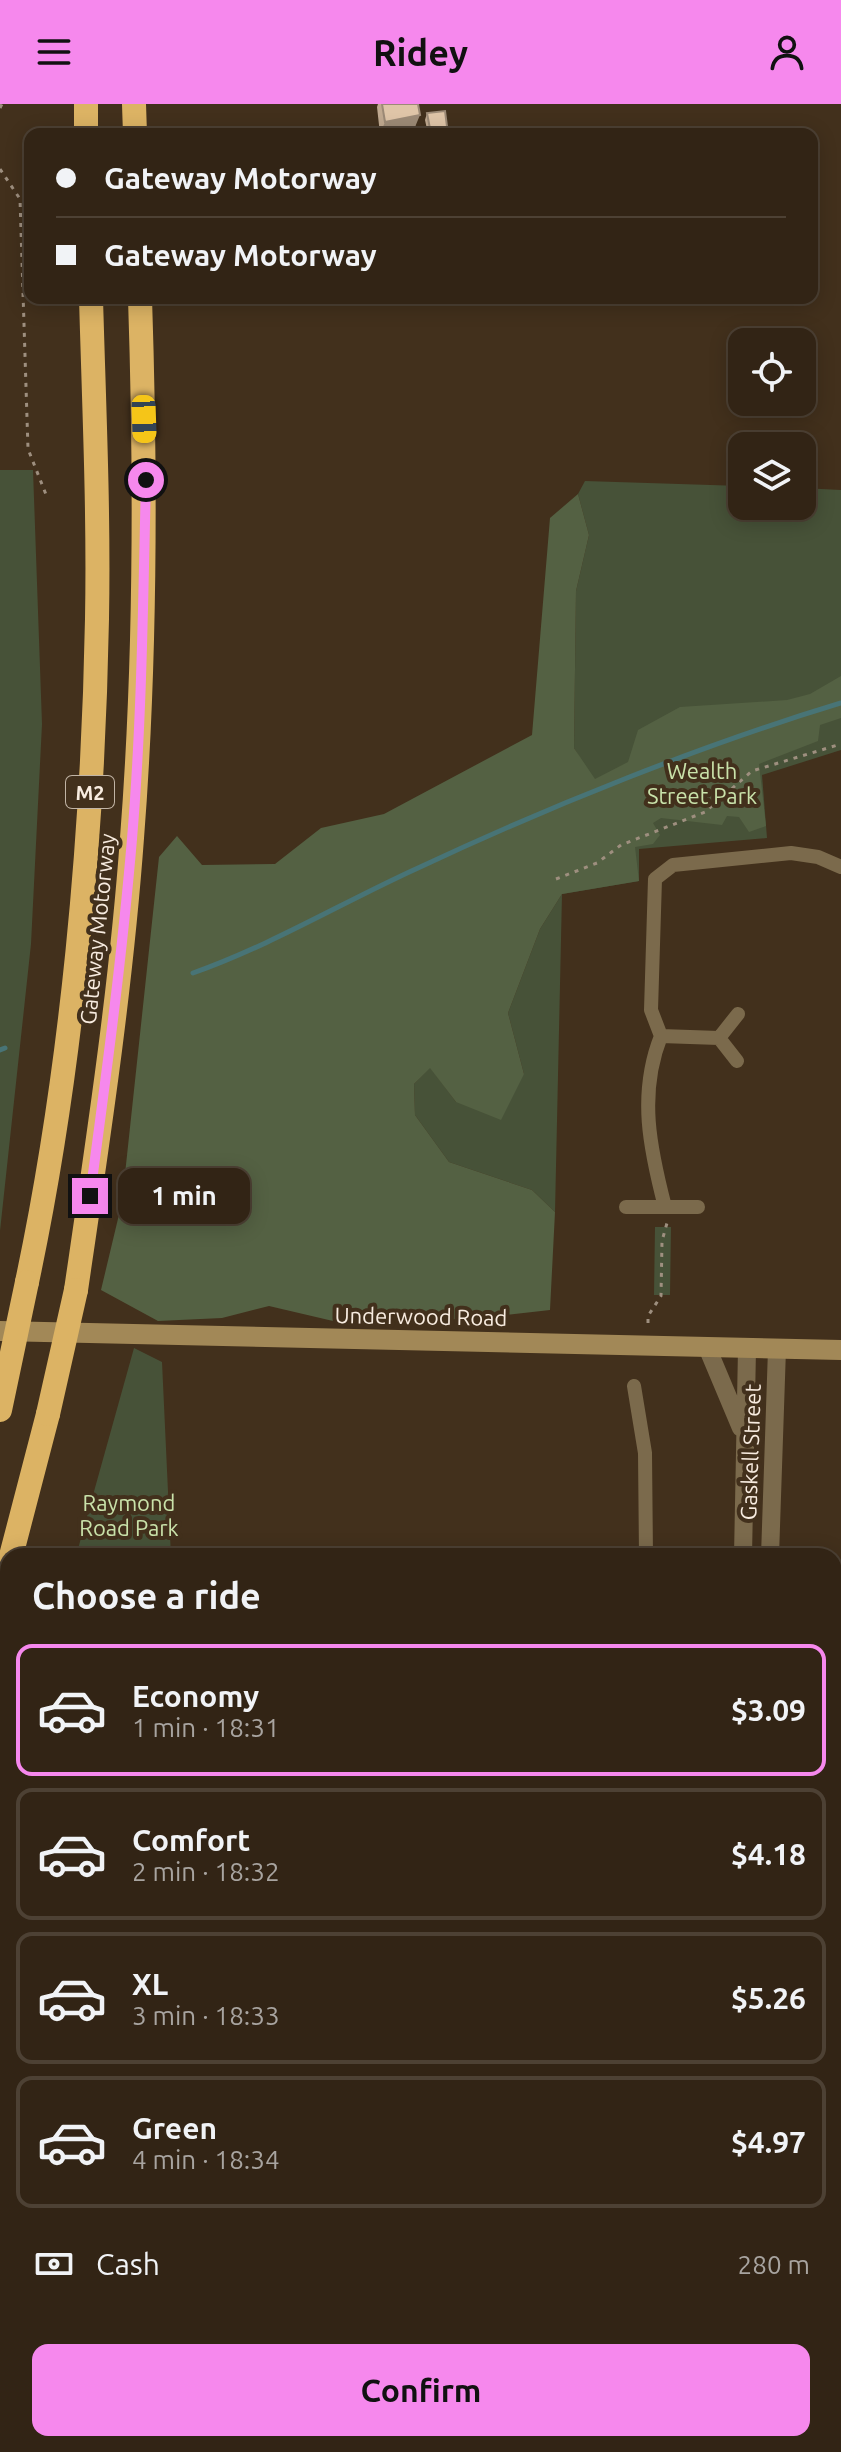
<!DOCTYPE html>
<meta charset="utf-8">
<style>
:root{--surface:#322415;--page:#3a2c1e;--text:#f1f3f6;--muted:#a8a4a0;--line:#4d4134;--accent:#f688ed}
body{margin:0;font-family:Ubuntu,sans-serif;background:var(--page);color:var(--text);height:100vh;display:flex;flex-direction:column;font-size:30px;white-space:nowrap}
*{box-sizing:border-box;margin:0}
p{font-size:26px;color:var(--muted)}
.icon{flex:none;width:44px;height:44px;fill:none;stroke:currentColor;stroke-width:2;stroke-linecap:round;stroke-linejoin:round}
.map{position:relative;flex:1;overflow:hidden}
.sheet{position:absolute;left:0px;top:1444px;width:842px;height:904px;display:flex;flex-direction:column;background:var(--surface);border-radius:24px 24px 0 0;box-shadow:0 4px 20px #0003,0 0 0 2px var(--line)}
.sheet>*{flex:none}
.banner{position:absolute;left:24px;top:24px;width:794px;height:176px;border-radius:16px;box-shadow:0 4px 20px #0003,0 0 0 2px var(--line);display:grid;align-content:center;height:176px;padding:0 32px;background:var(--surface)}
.controls{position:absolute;left:728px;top:224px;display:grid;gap:16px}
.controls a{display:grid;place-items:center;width:88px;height:88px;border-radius:16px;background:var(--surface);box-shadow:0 4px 20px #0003,0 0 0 2px var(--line);font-size:40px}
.end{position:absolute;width:36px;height:36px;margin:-18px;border:10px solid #f688ed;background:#111;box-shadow:0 0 0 4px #111}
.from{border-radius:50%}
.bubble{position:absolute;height:56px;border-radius:16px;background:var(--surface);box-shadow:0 4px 20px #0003,0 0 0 2px var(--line);font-size:26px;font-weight:700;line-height:56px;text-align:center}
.car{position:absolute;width:24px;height:48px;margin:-24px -12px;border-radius:10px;box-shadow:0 0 6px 2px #0007;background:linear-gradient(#f5c518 24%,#345 0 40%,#f5c518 0 76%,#345 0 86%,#f5c518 0)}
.banner b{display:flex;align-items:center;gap:28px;height:76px;font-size:30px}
.banner b+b{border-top:2px solid var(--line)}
.banner i{width:20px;height:20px;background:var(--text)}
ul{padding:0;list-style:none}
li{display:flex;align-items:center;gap:24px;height:132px;margin:0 16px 12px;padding:0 16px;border:4px solid var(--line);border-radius:16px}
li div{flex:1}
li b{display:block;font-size:30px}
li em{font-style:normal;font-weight:700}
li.selected{border-color:var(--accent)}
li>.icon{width:72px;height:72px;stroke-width:1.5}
h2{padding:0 32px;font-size:36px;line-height:96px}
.pay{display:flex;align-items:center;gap:20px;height:88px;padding:0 32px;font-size:30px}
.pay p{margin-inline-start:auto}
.button{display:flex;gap:16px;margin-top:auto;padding:16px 32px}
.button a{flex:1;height:92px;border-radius:16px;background:var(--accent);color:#111;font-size:32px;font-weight:700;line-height:92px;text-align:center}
header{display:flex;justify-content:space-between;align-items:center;height:104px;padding:0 32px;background:var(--accent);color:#111;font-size:36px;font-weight:700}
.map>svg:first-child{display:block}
</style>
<header><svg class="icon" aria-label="menu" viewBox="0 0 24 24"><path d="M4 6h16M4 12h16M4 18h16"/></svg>Ridey<svg class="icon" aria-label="person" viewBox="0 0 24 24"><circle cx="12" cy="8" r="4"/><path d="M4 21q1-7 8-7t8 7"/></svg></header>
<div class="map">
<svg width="841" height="2348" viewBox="0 0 841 2348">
<rect width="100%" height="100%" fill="#42301c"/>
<path fill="#475238" d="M0 366H33L42 620 31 840 0 1127Z
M585 377 742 382V402H802V384L841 386V646L762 671 767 734 639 745V777L562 790 555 1108 532 1086 449 1058 415 1011 414 980 430 963 456 998 524 970 508 909 540 825 562 790 580 654 574 644 576 487 589 431 578 390Z
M655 1123H671L670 1191H654Z
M134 1244 162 1258 171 1452H76Z
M8 1685V2340H156V2348H0V1707Z"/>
<path fill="#546143" d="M578 390 589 431 576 487 574 644 595 675 628 658 638 626 680 603 787 596 810 590 841 572V614L820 621 818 637 759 660 766 722 749 728 739 713 727 712 722 721 661 714 653 719 660 731 653 740 635 743 639 777 562 790 540 825 508 909 524 970 501 1016 456 998 430 964 414 980 415 1011 449 1058 532 1086 555 1108 550 1206 469 1215 333 1217 269 1202 222 1214 158 1217 101 1186 122 1098 159 753 177 732 202 761 275 760 321 724 384 710 532 631 550 414Z"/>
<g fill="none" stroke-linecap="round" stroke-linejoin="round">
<path stroke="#487476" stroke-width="5" d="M193 869C272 841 343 798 418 764 550 702 702 641 841 599
M0 946 5 944"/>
<path stroke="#9e8f7f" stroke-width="3" stroke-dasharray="4 6" stroke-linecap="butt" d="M0 4 2 0
M0 65 20 95 28 345 47 393
M556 775 597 759 621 741 705 708 752 667 841 640
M648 1219V1212L661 1192 662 1137 667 1119
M834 2321H841"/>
<path stroke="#7b6a4c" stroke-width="14" d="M661 932 719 934
M719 934 738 910
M719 934 737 957
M626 1103H665
M698 1103H665C650 1045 638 990 661 932L651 906 655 775 673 761 791 749 818 753 841 763
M634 1282 645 1349 646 1452
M834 1859H841
M177 2348V2340
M592 2348V2340"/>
<path stroke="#7b6a4c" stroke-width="18" d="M707 1243 741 1324
M743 1452 747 1245
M770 1452 777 1245
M736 2348V2340"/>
<path stroke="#a28857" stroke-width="20" d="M0 1227 841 1246"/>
<path stroke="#dcb364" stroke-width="24" d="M86 0V30
M134 0 135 30
M27 1178C72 966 93 732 97 515 99 408 94 301 91 194
M76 1186C98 1036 121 885 132 734 146 554 146 374 140 194
M11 1452 48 1310
M0 1492 8 1462"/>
<path stroke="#dcb364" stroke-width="24" d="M0 1306 27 1178
M48 1310 76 1186"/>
</g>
<path fill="#c0a990" d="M378 0H418L415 23 380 30 377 3Z
M427 9 448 30H428L425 16Z"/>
<path fill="#9c8a76" d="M420 11 415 23 380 30 385 18Z"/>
<path fill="#dfc5a8" stroke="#9c8a76" stroke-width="2" d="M382 0H418L420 11 385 18Z
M445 7 448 30H431L427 9Z"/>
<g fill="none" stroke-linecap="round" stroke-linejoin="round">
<path stroke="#f688ed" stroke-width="10" d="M90 1092C106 973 122 854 132 735 142 616 143 495 146 376"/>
</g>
<g text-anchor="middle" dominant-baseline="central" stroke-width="8" stroke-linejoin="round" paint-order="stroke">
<rect fill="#42301c" stroke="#c1b4a5" stroke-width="2" x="66" y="672" width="48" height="32" rx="6"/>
<g font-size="20" font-weight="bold" fill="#f8ece0">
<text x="90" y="688">M2</text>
</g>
<g font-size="22" fill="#c9e2aa" stroke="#42301c">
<text x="702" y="666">Wealth<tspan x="702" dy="25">Street Park</tspan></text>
<text x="129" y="1398">Raymond<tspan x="129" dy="25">Road Park</tspan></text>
</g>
<g font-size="22" fill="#f8ece0" stroke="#42301c">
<text transform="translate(97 825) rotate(-84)">Gateway Motorway</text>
<text transform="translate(421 1212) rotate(1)">Underwood Road</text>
<text transform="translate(750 1348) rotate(-88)">Gaskell Street</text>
</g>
</g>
</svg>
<div class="controls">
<a><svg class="icon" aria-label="locate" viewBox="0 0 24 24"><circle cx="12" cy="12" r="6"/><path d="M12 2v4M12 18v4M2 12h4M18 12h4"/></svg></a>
<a><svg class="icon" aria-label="layers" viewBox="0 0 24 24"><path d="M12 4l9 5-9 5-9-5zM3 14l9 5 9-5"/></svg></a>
</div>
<i class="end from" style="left:146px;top:376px"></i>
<i class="end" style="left:90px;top:1092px"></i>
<div class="bubble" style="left:118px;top:1064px;width:132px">1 min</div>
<i class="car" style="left:144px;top:315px;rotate:178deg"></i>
<div class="banner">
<b><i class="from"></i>Gateway Motorway</b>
<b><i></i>Gateway Motorway</b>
</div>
<section class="sheet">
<h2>Choose a ride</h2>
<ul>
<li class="selected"><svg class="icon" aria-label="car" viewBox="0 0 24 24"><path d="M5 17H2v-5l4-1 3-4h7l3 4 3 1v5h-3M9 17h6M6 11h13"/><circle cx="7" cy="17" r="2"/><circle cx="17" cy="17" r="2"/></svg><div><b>Economy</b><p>1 min · 18:31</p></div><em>$3.09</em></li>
<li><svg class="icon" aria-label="car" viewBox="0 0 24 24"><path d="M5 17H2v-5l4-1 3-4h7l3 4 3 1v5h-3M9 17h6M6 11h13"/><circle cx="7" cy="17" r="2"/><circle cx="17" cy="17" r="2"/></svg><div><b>Comfort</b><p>2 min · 18:32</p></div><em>$4.18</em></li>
<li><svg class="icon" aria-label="car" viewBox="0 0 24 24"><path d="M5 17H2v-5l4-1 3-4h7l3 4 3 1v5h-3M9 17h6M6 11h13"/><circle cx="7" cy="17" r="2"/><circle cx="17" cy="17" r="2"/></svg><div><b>XL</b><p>3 min · 18:33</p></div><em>$5.26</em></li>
<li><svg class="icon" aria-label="car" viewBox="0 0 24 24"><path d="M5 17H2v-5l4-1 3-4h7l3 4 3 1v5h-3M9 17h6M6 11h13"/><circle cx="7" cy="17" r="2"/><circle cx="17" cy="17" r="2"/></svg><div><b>Green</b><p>4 min · 18:34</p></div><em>$4.97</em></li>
</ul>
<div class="pay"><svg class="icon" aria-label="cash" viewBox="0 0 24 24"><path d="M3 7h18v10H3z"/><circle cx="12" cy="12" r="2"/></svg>Cash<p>280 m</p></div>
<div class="button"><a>Confirm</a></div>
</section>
</div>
